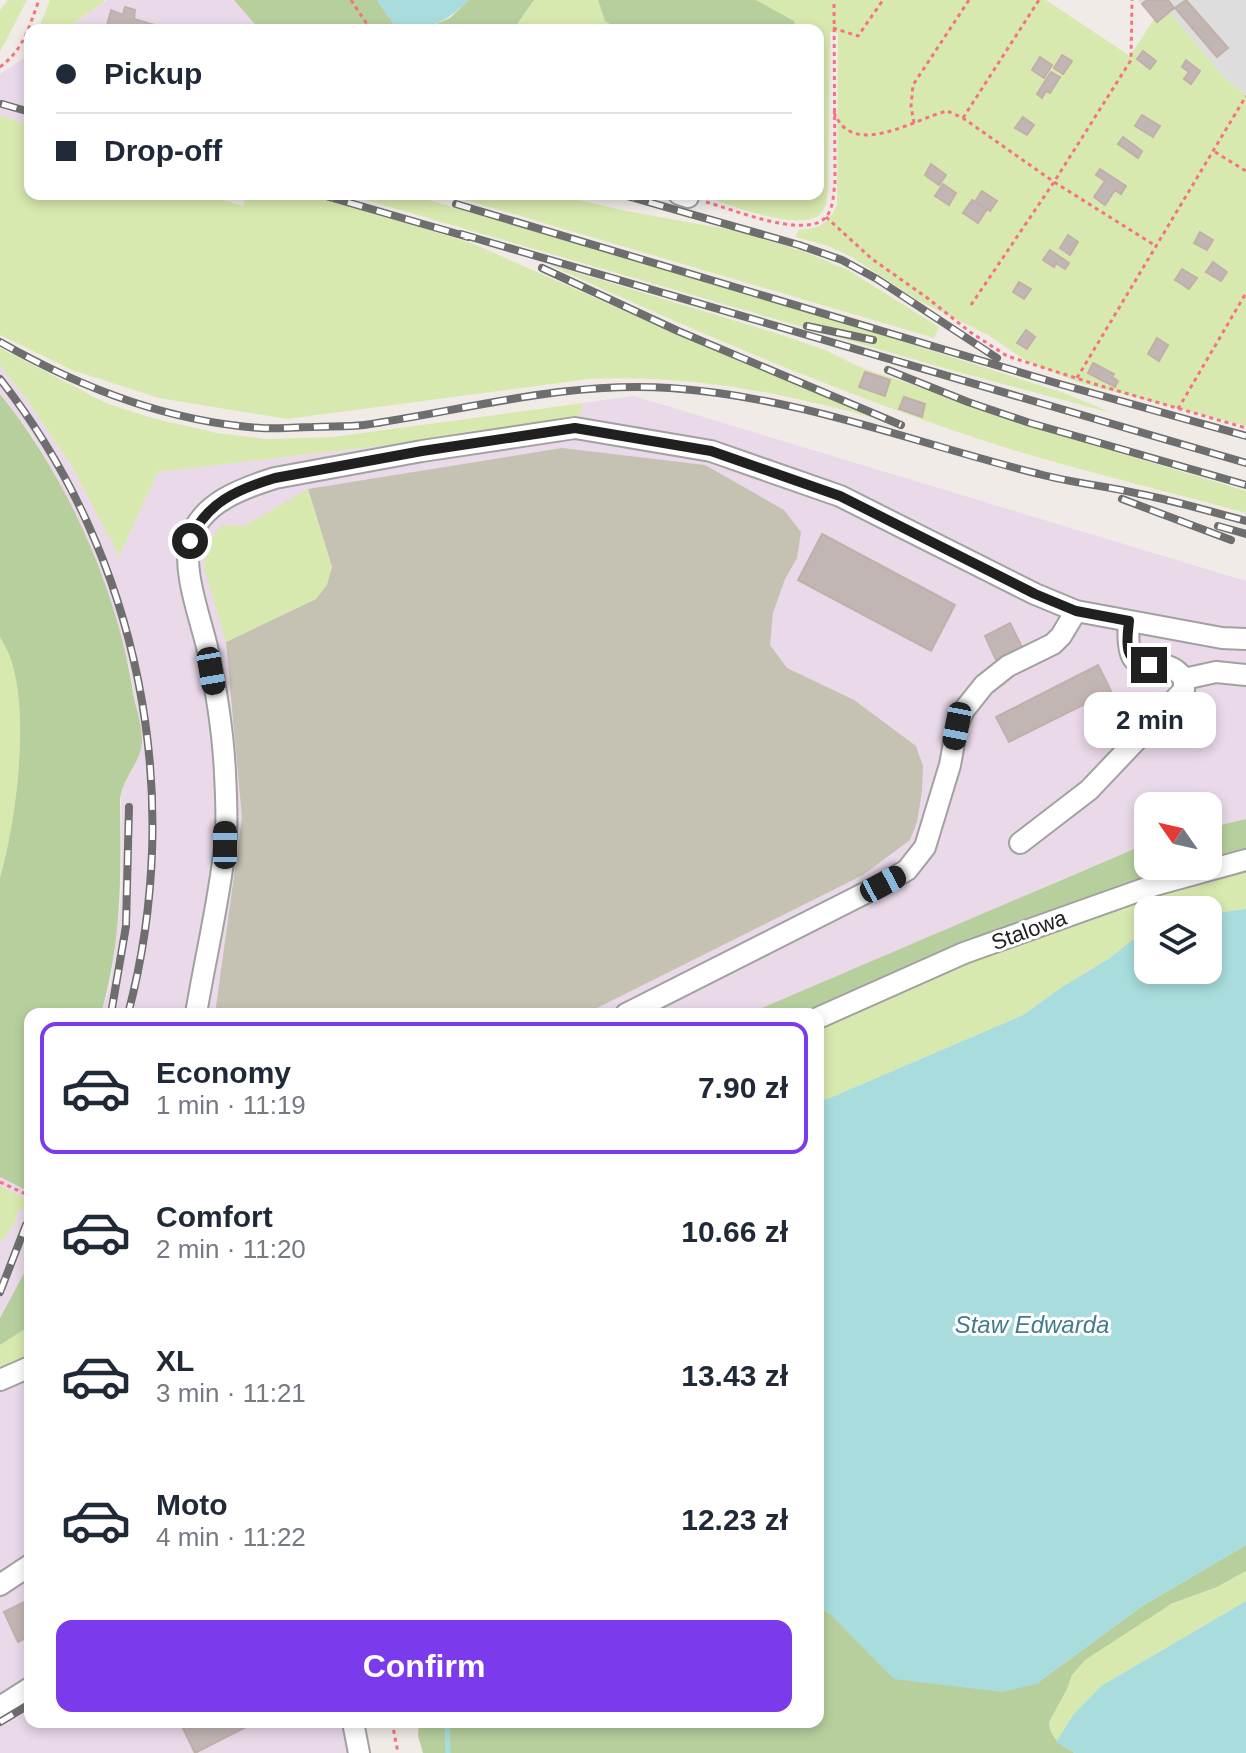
<!DOCTYPE html>
<meta charset="utf-8">
<style>
:root{--surface:#fff;--page:#f6f6f7;--text:#1f2937;--muted:#747a83;--line:#e0e1e3;--accent:#7c3aed}
body{margin:0;font-family:Helvetica,sans-serif;background:var(--page);color:var(--text);height:100vh;display:flex;flex-direction:column;font-size:30px;white-space:nowrap}
*{box-sizing:border-box;margin:0}
p{font-size:26px;color:var(--muted)}
.icon{flex:none;width:44px;height:44px;fill:none;stroke:currentColor;stroke-width:2;stroke-linecap:round;stroke-linejoin:round}
.map{position:relative;flex:1;overflow:hidden}
.sheet{position:absolute;left:24px;top:1008px;width:800px;height:720px;display:flex;flex-direction:column;background:var(--surface);border-radius:16px;box-shadow:0 4px 12px #0003}
.sheet>*{flex:none}
.top-card{position:absolute;left:24px;top:24px;width:800px;height:176px;border-radius:16px;box-shadow:0 4px 12px #0003;display:grid;align-content:center;height:176px;padding:0 32px;background:var(--surface)}
.needle{width:52px;rotate:304deg}
.tools{position:absolute;left:1134px;top:792px;display:grid;gap:16px}
.tools a{display:grid;place-items:center;width:88px;height:88px;border-radius:16px;background:var(--surface);box-shadow:0 4px 12px #0003;font-size:40px}
.end{position:absolute;width:36px;height:36px;margin:-18px;border:10px solid #202020;background:#fff;box-shadow:0 0 0 4px #fff}
.from{border-radius:50%}
.bubble{position:absolute;height:56px;border-radius:16px;background:var(--surface);box-shadow:0 4px 12px #0003;font-size:26px;font-weight:700;line-height:56px;text-align:center}
.car{position:absolute;width:24px;height:48px;margin:-24px -12px;border-radius:10px;box-shadow:0 0 6px 2px #0007;background:linear-gradient(#222 24%,#8ab4d8 0 40%,#222 0 76%,#8ab4d8 0 86%,#222 0)}
.top-card b{display:flex;align-items:center;gap:28px;height:76px;font-size:30px}
.top-card b+b{border-top:2px solid var(--line)}
.top-card i{width:20px;height:20px;background:var(--text)}
ul{padding:14px 0 0;list-style:none}
li{display:flex;align-items:center;gap:24px;height:132px;margin:0 16px 12px;padding:0 16px;border:4px solid transparent;border-radius:16px}
li div{flex:1}
li b{display:block;font-size:30px}
li em{font-style:normal;font-weight:700}
li.active{border-color:var(--accent)}
li>.icon{width:72px;height:72px;stroke-width:1.5}
.button{display:flex;gap:16px;margin-top:auto;padding:16px 32px}
.button a{flex:1;height:92px;border-radius:16px;background:var(--accent);color:#fff;font-size:32px;font-weight:700;line-height:92px;text-align:center}
.map>svg:first-child{display:block}
</style>
<div class="map">
<svg width="1246" height="1753" viewBox="0 0 1246 1753">
<rect width="100%" height="100%" fill="#f1ebe7"/>
<path fill="#deddde" d="M1138 0H1246V95L1226 80 1167 10 1154 19Z"/>
<path fill="#e9d9e9" d="M107 0H234L260 30H64Z
M30 54V126L0 115V74Z
M0 365 25 397 71 465 119 556 158 472 576 423 583 403 634 396 1246 581V819L1208 828V806H1148V843L1046 886 781 1014H101L111 981 122 890 121 792 142 741 130 670 104 584 85 536 56 476 33 437 0 394Z
M0 1177 30 1192V1262L0 1318V1243L15 1222 18 1211 25 1208 29 1200 0 1186Z
M30 1377V1722H364L371 1753H0V1390Z"/>
<path fill="#c5c1b3" d="M562 448 705 465 784 510 801 532 797 558 785 579 773 613 770 645 787 668 854 700 916 746 923 766 922 791 917 822 910 840 863 875 585 1014H215L242 818 226 642 316 599 332 567 308 489Z"/>
<path fill="#d8e9af" d="M8 0H27L0 52V10Z
M50 0H104V2L64 30H38Z
M534 0H598L605 21 619 30H513Z
M756 0H1046L1130 56 1154 19 1167 9 1226 80 1246 95V426L1080 383 1028 362 988 335 919 301 850 256 828 246 796 237 798 230C818 229 830 224 837 204L838 33 830 32 828 187C827 198 827 209 818 216 794 231 725 204 700 194H818V30H797L794 21Z
M0 115 30 126V194H204L243 206 247 194H311L474 244 674 333 881 420C785 393 689 374 589 379L287 419 159 398 72 370 0 335Z
M345 194H408L770 299 1064 393 1112 413 947 369Z
M445 194H554L621 210 737 231 802 251 848 270 939 327 934 338Z
M548 264 782 335 825 350 862 368 1100 447 1246 491V513C1162 490 1076 470 994 444 841 394 693 331 548 264Z
M0 348 106 403 152 418 217 433 266 439 333 437 583 403 577 423 158 472 119 556 71 465 25 397 0 365Z
M308 489 332 567 327 585 316 599 226 642 204 568 206 548 221 525 244 526Z
M0 637C4 645 9 652 11 660 30 716 16 822 0 878Z
M1246 870V909L1208 914V910H1148V931L1132 940 1110 958 1062 987 1023 1015 818 1103V1031L967 958 1173 888Z
M0 1186 29 1200 25 1208 18 1211 14 1225 0 1243Z
M30 1326V1356L0 1369V1345Z
M1246 1571V1601L1101 1686 1073 1715 1056 1742C1041 1719 1054 1713 1065 1692 1070 1683 1071 1674 1079 1665 1092 1652 1155 1611 1173 1604 1198 1594 1223 1586 1246 1571Z"/>
<path fill="#b7cf9d" d="M234 0H377L398 30H260Z
M469 0H534L513 30H422L450 18Z
M598 0H756L794 21 797 30H619L605 21Z
M0 394C68 478 118 591 134 698 137 711 142 726 142 740 142 763 120 779 120 802 121 878 122 940 101 1014H30V1192L0 1177V878C16 822 30 716 11 660 9 652 4 645 0 637Z
M1246 819V854L1208 865V828Z
M1148 843V866H1204L814 1014H748Z
M30 1262V1326L0 1345V1318Z
M1246 1545V1571L1217 1587 1171 1604 1085 1660 1072 1675 1067 1689 1049 1722C1050 1739 1061 1745 1075 1753H450L449 1722H818V1605L830 1614 1036 1684 1142 1606Z
M419 1722H445L446 1753H423L418 1736Z"/>
<path fill="#a9dddd" d="M377 0H469C446 22 430 30 398 30Z
M1246 909V1545L1142 1606 1036 1684 1002 1692 894 1679 830 1614 818 1605V1103L1023 1015 1062 987 1110 958 1132 940 1148 931V970H1208V914Z
M1246 1601V1753H1075L1056 1742 1073 1715 1101 1686Z"/>
<g fill="none" stroke-linecap="round" stroke-linejoin="round">
<path stroke="#a9dddd" stroke-width="5" d="M447 1722 448 1753"/>
</g>
<path fill="#c1b6b3" stroke="#c2afaa" stroke-width="2" d="M1147 0H1168L1174 8 1157 22 1142 4Z
M1186 0 1228 48 1217 57 1175 8Z
M125 7 135 10 134 19 172 30H123L107 25 111 10 123 15Z
M1143 51 1156 61 1150 69 1137 59Z
M1062 55 1072 61 1063 74 1054 68Z
M1040 57 1052 65 1044 78 1032 70Z
M1186 60 1200 71 1191 84 1184 79 1189 72 1182 67Z
M1051 72 1060 77 1050 93 1046 91 1042 98 1037 94Z
M1142 115 1160 126 1153 137 1135 126Z
M1023 117 1034 125 1027 135 1015 128Z
M1123 137 1142 151 1138 158 1118 144Z
M931 164 946 175 939 185 925 175Z
M1100 169 1126 186 1121 194 1115 190 1105 205 1094 197 1105 181 1096 175Z
M943 184 956 193 949 205 935 196Z
M982 191 997 201 990 211 975 202Z
M972 200 987 209 978 223 963 213Z
M1200 232 1213 240 1207 250 1194 243Z
M1068 235 1078 242 1070 255 1060 248Z
M1050 250 1069 263 1065 269 1056 263 1054 267 1043 260Z
M1213 262 1227 272 1221 281 1206 272Z
M1182 269 1197 278 1189 289 1175 280Z
M1019 282 1031 289 1024 299 1013 292Z
M1026 330 1035 337 1027 349 1017 343Z
M1157 338 1168 345 1159 361 1148 354Z
M1093 363 1114 374 1112 377 1118 381 1115 387 1088 373Z
M865 372 890 380 885 396 859 387Z
M904 397 925 404 922 417 899 409Z
M822 534 955 605 931 651 798 580Z
M1010 623 1023 649 997 662 985 636Z
M1098 665 1111 691 1009 742 996 717Z
M30 1599V1636L18 1642 4 1612Z
M180 1722H256L195 1753Z"/>
<g fill="none" stroke-linecap="round" stroke-linejoin="round">
<defs>
<path id="minor" d="M679 194 688 197
M1184 679 1216 672 1246 675
M1020 843 1089 790 1184 690V679C1161 644 1123 694 1129 621
M196 1014C205 959 219 902 225 846 228 823 226 797 225 773 223 731 216 688 207 647 200 617 182 570 190 540 200 503 243 488 275 478L422 451 575 428 711 451 840 496 1035 594 1076 611 1222 638 1246 639
M626 1014 883 884 907 870 925 847 950 765 957 726 964 710 984 685 1008 666 1053 644 1061 636 1076 611
M818 1018 964 953 1155 885 1246 860
M0 1380 30 1367
M0 1585 30 1565
M0 1707 30 1688
M353 1722 359 1753"/>
</defs>
<use href="#minor" stroke="#a1a1a1" stroke-width="24"/>
<path stroke="#f67282" stroke-width="3" stroke-dasharray="4 4" stroke-linecap="butt" d="M351 0 371 30
M833 28 858 36 883 0
M0 67C24 49 29 27 39 0
M834 112C852 160 914 119 947 111L963 118 1054 182 1156 246
M963 118 1039 0
M914 123 911 106 913 85 969 0
M1215 152 1246 171
M706 202C732 209 801 238 824 219 834 210 833 195 835 183L834 0
M826 217 872 259 926 297 970 332 1007 356 1101 386 1246 428
M971 305 1054 182 1131 60 1132 0
M1077 378 1246 96
M1178 409 1246 293
M0 1182 30 1196
M392 1722 398 1753"/>
<use href="#minor" stroke="#fff" stroke-width="20"/>
<defs>
<path id="rail" d="M2 104 30 112
M319 194 468 237
M620 194 799 245 842 260 877 279 997 358
M456 204 1056 383 1246 436
M461 234 1246 463
M542 268 678 331 901 425
M807 326 873 340
M0 342C79 387 169 422 261 428 278 429 295 427 312 427 329 426 347 427 364 425 466 410 565 381 670 388 800 397 914 443 1039 474 1072 483 1107 486 1140 494 1176 501 1211 512 1246 521
M888 370 968 402 1030 423 1246 485
M0 379C140 557 186 795 128 1014
M1122 499 1231 540
M1218 526 1246 534
M111 1014 126 926 129 807
M0 1292 26 1225
M0 1722 30 1704"/>
</defs>
<use href="#rail" stroke="#6e6e6e" stroke-width="8"/>
<use href="#rail" stroke="#fff" stroke-width="5" stroke-dasharray="15" stroke-linecap="butt"/>
</g>
<g fill="none" stroke-linecap="round" stroke-linejoin="round">
<path stroke="#202020" stroke-width="10" d="M190 541C205 503 238 489 275 478L422 451 575 428 711 451 840 496 1035 594 1076 611 1129 621C1127 642 1122 661 1149 665"/>
</g>
<g text-anchor="middle" dominant-baseline="central" stroke-width="6" stroke-linejoin="round" paint-order="stroke">
<g font-size="22" fill="#202020" stroke="#fff">
<text transform="translate(1029 930) rotate(-20)">Stalowa</text>
</g>
<g font-size="24" font-style="italic" fill="#427a8f" stroke="#fff">
<text x="1032" y="1324">Staw Edwarda</text>
</g>
</g>
</svg>
<div class="tools">
<a><svg class="needle" viewBox="-14 -14 28 28"><path d="M0-13l5 13h-10z" fill="#e53935"/><path d="M0 13l5-13h-10z" fill="#747a83"/></svg></a>
<a><svg class="icon" aria-label="layers" viewBox="0 0 24 24"><path d="M12 4l9 5-9 5-9-5zM3 14l9 5 9-5"/></svg></a>
</div>
<i class="end from" style="left:190px;top:541px"></i>
<i class="end" style="left:1149px;top:665px"></i>
<div class="bubble" style="left:1084px;top:692px;width:132px">2 min</div>
<i class="car" style="left:211px;top:671px;rotate:170deg"></i>
<i class="car" style="left:957px;top:726px;rotate:191deg"></i>
<i class="car" style="left:225px;top:845px;rotate:0deg"></i>
<i class="car" style="left:883px;top:884px;rotate:62deg"></i>
<div class="top-card">
<b><i class="from"></i>Pickup</b>
<b><i></i>Drop-off</b>
</div>
<section class="sheet">
<ul>
<li class="active"><svg class="icon" aria-label="car" viewBox="0 0 24 24"><path d="M5 17H2v-5l4-1 3-4h7l3 4 3 1v5h-3M9 17h6M6 11h13"/><circle cx="7" cy="17" r="2"/><circle cx="17" cy="17" r="2"/></svg><div><b>Economy</b><p>1 min · 11:19</p></div><em>7.90 zł</em></li>
<li><svg class="icon" aria-label="car" viewBox="0 0 24 24"><path d="M5 17H2v-5l4-1 3-4h7l3 4 3 1v5h-3M9 17h6M6 11h13"/><circle cx="7" cy="17" r="2"/><circle cx="17" cy="17" r="2"/></svg><div><b>Comfort</b><p>2 min · 11:20</p></div><em>10.66 zł</em></li>
<li><svg class="icon" aria-label="car" viewBox="0 0 24 24"><path d="M5 17H2v-5l4-1 3-4h7l3 4 3 1v5h-3M9 17h6M6 11h13"/><circle cx="7" cy="17" r="2"/><circle cx="17" cy="17" r="2"/></svg><div><b>XL</b><p>3 min · 11:21</p></div><em>13.43 zł</em></li>
<li><svg class="icon" aria-label="car" viewBox="0 0 24 24"><path d="M5 17H2v-5l4-1 3-4h7l3 4 3 1v5h-3M9 17h6M6 11h13"/><circle cx="7" cy="17" r="2"/><circle cx="17" cy="17" r="2"/></svg><div><b>Moto</b><p>4 min · 11:22</p></div><em>12.23 zł</em></li>
</ul>
<div class="button"><a>Confirm</a></div>
</section>
</div>
